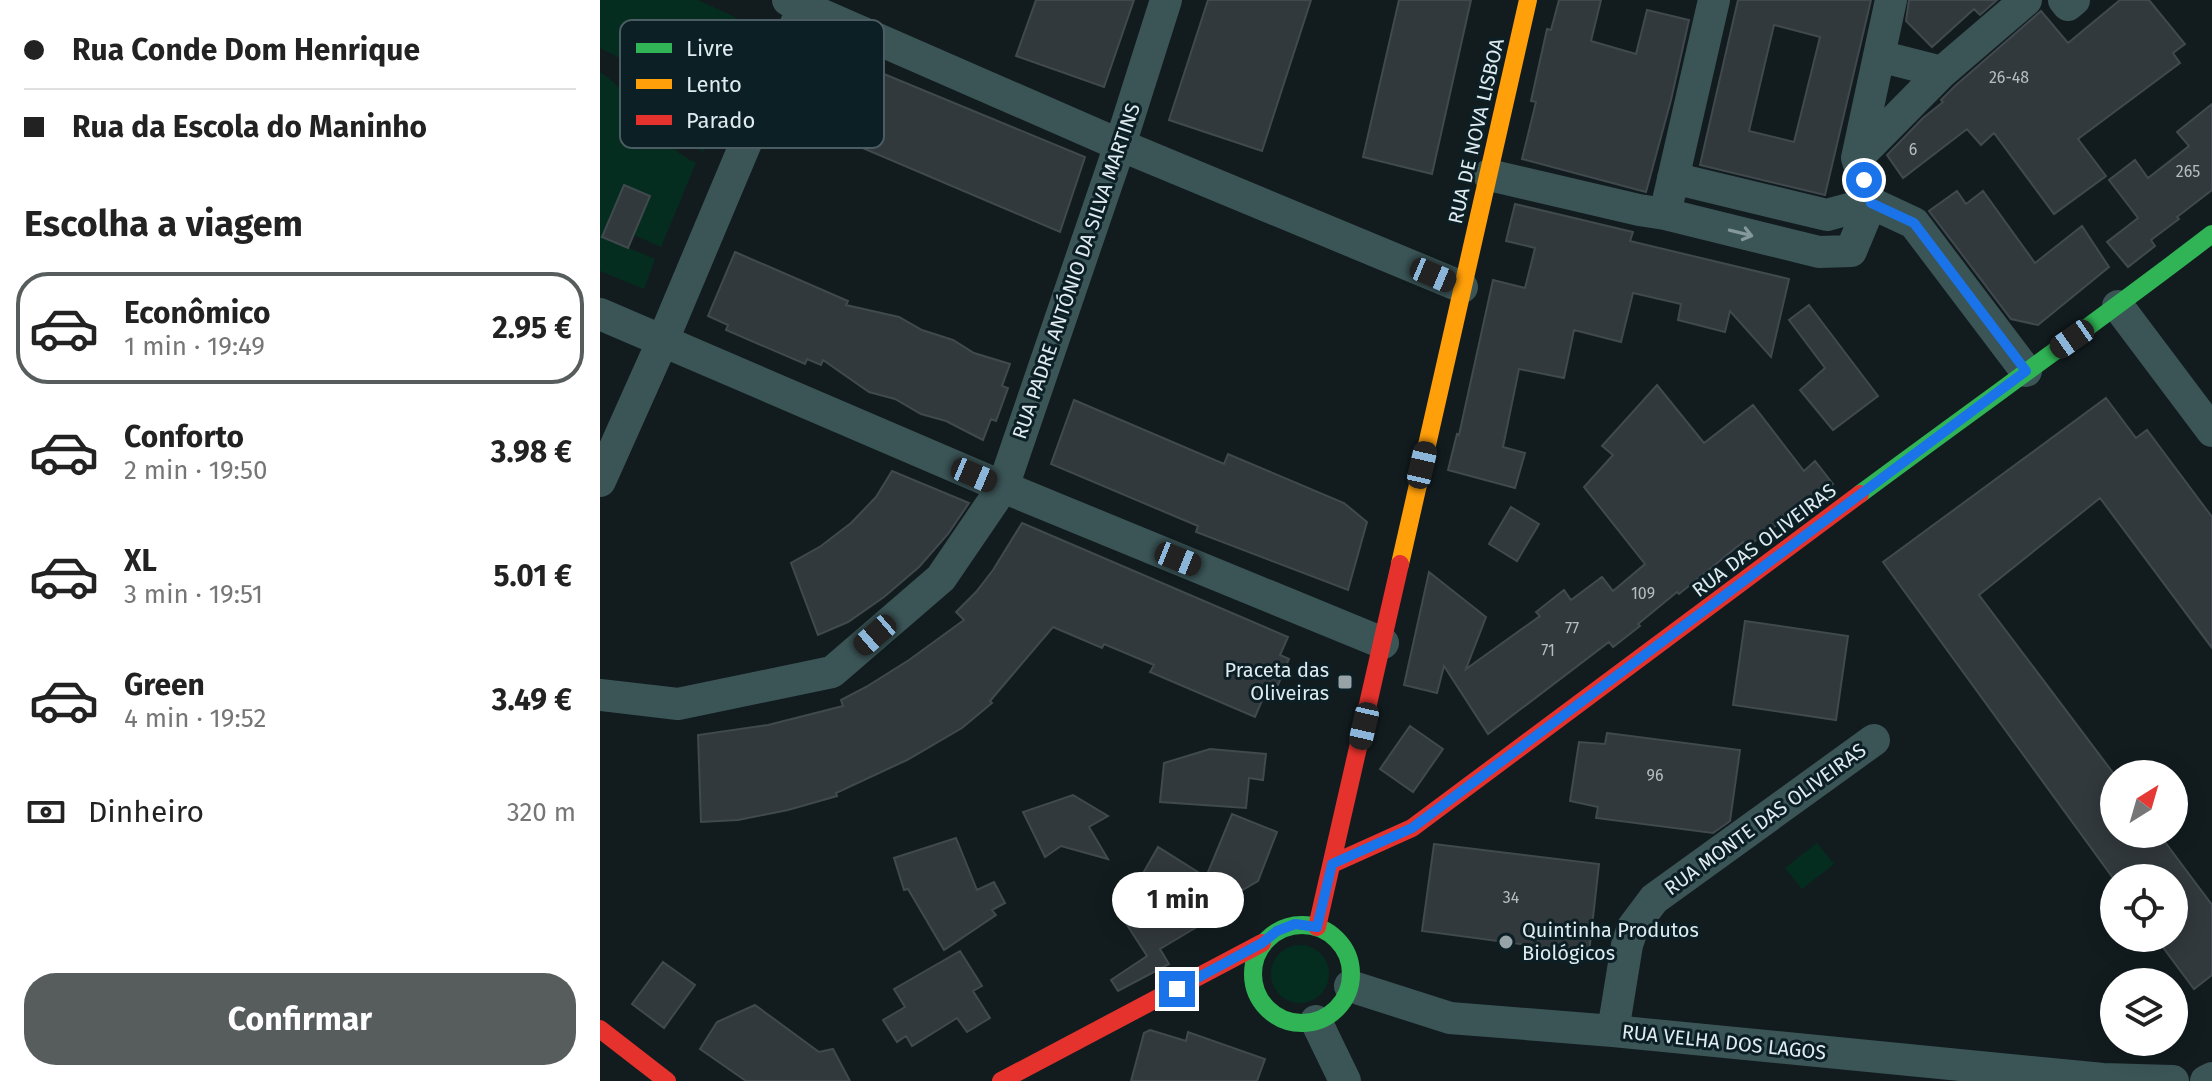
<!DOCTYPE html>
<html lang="pt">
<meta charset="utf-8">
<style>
:root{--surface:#fff;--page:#f2f2f2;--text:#222;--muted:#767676;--line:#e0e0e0;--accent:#575c5d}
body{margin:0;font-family:"Fira Sans",sans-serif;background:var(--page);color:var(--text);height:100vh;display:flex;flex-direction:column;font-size:30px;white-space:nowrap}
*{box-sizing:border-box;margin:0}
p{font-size:26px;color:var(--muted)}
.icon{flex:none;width:44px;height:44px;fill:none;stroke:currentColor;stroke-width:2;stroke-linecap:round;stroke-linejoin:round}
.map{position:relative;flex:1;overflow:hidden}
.drawer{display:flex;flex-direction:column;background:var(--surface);width:600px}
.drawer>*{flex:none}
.guide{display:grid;align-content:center;height:176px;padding:0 24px;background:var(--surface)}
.needle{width:52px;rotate:37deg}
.tools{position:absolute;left:1500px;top:760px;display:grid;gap:16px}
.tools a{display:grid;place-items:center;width:88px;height:88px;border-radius:50%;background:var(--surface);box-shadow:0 4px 20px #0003;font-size:40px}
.end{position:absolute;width:36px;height:36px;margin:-18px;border:10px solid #1a73e8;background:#fff;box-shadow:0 0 0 4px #fff}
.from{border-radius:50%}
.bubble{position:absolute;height:56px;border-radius:28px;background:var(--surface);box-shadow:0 4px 20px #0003;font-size:26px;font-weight:700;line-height:56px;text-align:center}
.car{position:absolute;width:24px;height:48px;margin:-24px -12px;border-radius:10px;box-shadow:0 0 6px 2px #0007;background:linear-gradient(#222 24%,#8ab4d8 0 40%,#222 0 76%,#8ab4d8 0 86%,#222 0)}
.guide b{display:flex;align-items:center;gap:28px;height:76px;font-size:30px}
.guide b+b{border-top:2px solid var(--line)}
.guide i{width:20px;height:20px;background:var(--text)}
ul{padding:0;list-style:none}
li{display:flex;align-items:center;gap:24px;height:112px;margin:0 16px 12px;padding:0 8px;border:4px solid transparent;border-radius:32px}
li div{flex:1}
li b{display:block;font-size:30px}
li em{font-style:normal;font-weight:700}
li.active{border-color:var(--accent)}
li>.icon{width:72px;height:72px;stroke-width:1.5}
h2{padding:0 24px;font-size:36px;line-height:96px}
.pay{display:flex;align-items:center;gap:20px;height:88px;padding:0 24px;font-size:30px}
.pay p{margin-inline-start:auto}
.primary-button{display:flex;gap:16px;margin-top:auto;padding:16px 24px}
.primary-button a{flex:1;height:92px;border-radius:32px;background:var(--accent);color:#fff;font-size:32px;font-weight:700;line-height:92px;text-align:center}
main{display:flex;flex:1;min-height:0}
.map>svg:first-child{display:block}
</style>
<main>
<section class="drawer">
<div class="guide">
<b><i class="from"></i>Rua Conde Dom Henrique</b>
<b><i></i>Rua da Escola do Maninho</b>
</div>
<h2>Escolha a viagem</h2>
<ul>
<li class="active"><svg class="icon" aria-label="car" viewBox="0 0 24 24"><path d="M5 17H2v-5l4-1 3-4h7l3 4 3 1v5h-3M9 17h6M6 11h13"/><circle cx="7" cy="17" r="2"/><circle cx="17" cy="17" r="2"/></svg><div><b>Econômico</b><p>1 min · 19:49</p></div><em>2.95 €</em></li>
<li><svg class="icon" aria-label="car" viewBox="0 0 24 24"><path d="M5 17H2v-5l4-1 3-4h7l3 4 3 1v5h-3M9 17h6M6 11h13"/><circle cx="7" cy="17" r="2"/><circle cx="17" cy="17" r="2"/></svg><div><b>Conforto</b><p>2 min · 19:50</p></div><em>3.98 €</em></li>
<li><svg class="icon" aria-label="car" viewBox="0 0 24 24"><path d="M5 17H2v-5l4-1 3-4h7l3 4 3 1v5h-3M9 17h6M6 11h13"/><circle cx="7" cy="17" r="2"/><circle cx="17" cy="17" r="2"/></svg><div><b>XL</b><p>3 min · 19:51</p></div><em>5.01 €</em></li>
<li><svg class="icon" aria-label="car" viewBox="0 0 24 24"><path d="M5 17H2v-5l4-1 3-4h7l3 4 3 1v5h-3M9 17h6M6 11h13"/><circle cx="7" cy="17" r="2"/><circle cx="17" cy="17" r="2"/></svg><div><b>Green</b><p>4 min · 19:52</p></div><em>3.49 €</em></li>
</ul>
<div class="pay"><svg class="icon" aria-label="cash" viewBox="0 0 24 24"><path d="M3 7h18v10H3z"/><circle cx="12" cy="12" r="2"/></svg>Dinheiro<p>320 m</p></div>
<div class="primary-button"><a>Confirmar</a></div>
</section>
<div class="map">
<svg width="1612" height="1081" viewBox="0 0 1612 1081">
<rect width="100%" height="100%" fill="#121c1f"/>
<path fill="#052d1f" d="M0 0H98L154 26 103 152 82 141 64 121 42 77 16 56 0 48Z
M0 72C40 99 52 142 96 163L61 247 34 235 50 196 25 185 2 237 55 259 44 289 0 271Z
M1217 843 1234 864 1202 889 1185 868Z
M671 974a29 29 0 1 1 58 0a29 29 0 1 1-58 0Z"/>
<path fill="#32393d" stroke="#40494d" stroke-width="2" fill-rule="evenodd" d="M436 0H534L504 87 416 56Z
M608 0H711L662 151 569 120Z
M799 0H871L832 174 763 157Z
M959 0H1001L991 41 1036 54 1047 10 1089 20 1071 100 1046 192 922 159 936 102 931 101 947 29 951 30Z
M1138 0H1271L1225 195 1100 165ZM1174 25 1220 37 1194 142 1149 131Z
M1309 0H1397L1380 15 1374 9 1332 47 1306 21Z
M1520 0H1549L1585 44 1573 53 1580 63 1478 139 1506 176 1454 214 1394 133 1381 145 1367 129 1303 178 1287 155 1323 118 1343 102 1341 100 1355 86 1441 11 1468 43Z
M221 48 485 157 460 232 192 118Z
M1612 104V190L1577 217 1579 219 1551 240 1555 246 1528 267 1507 242 1538 218 1509 180 1535 160 1548 178 1589 146 1577 132Z
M24 185 50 196 28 248 2 237Z
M1357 191 1366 204 1383 191 1435 263 1482 226 1509 267 1438 325 1411 319 1329 211Z
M915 204 1033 232 1030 241 1189 279 1171 357 1130 311 1125 332 1078 320 1081 304 1033 293 1021 342 974 330 964 378 919 369 903 447 925 453 915 488 848 470 857 434 859 435 893 280 925 288 935 248 906 241Z
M135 252 248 301 246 305 299 317 322 330 353 340 374 353 410 364 402 386 408 388 396 421 391 419 383 440 346 421 321 414 295 399 269 392 223 360 221 365 207 359 205 364 126 330 128 325 108 316Z
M1209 305 1278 396 1233 430 1200 390 1225 368 1189 320Z
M1057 385 1104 443 1153 405 1204 471 1215 461 1233 484 1147 547 1143 542 1079 594 1077 592 1038 624 1040 626 1013 647 1009 642 888 734 844 666 837 693 804 685 829 572 886 617 866 669 940 616 936 612 964 590 971 600 1002 577 1013 591 1045 564 984 487 1013 455 1002 446Z
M1506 398 1536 438 1547 430 1612 517V648L1500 498 1379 595 1514 774V834H1559L1612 905V975L1594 989 1556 938H1574V878H1513L1283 562Z
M474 400 624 464 628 454 744 503 767 522 748 590 596 532 598 526 451 464Z
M292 471 369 503 348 534 319 567 284 597 248 622 218 635 191 563 221 546 251 523 276 497Z
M911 507 939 524 917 561 889 544Z
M422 523 688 637 680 655 689 659 678 685 670 682 655 717 550 672 554 665 504 644 502 648 453 627 390 701 392 703 362 728 307 760 236 793 237 796 188 810 138 820 101 822 98 735 168 725 243 706 241 700 266 687 309 660 364 620 356 612 376 592 393 570Z
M1145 621 1248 636 1236 720 1133 705Z
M810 726 843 749 813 792 780 769Z
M1007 733 1140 750 1130 821 1113 833 996 818 998 807 970 801 979 742 1005 744Z
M610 749 666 754 663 780 649 778 646 808 560 802 564 763Z
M473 795 508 816 489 827 508 859 461 846 445 857 423 812Z
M632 814 677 832 658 881 603 913 610 919 560 949 569 964 518 991 511 980 547 956 520 914 558 847 606 877Z
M356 838 377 890 394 882 405 903 392 910 396 915 344 950 308 889 304 890 294 858Z
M834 844 999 864 989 953 822 931Z
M360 951 382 986 373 991 390 1018 367 1032 357 1018 312 1046 306 1036 297 1042 283 1020 305 1007 294 989Z
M63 962 95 985 64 1028 32 1004Z
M155 1005 219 1052 233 1049 250 1081H146L100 1049 117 1022Z
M550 1030 586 1041 588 1032 665 1059 657 1081H531L544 1033Z"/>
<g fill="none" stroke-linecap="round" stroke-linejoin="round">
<path stroke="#3b5557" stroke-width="32" d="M188 0 520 145 862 287
M1464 0 1468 5 1474 0
M1279 56 1342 72
M1257 158 1342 72 1426 0
M889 175 1039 210 1065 214 1219 252 1251 251 1271 203
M1073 178 1227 215 1271 203
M1271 203 1314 223 1426 371
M1271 203 1257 158 1291 0
M1065 214 1114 0
M1518 306 1612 431
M0 314 403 487 783 643
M0 481 63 340 206 0
M0 695 78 704 232 672 341 578 403 487 520 145 566 0
M750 986 850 1018 1013 1031 1503 1079 1573 1081
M716 1021 745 1081
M1013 1031 1027 945 1033 927 1054 899 1274 740
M1606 1081 1612 1078"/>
<path stroke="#30b455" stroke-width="18" d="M1260 494C1377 407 1496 323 1612 234
M653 974a49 49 0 1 1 98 0a49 49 0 1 1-98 0Z"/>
<path stroke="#ff9f0a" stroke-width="18" d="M800 564 928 0"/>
<path stroke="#e5322d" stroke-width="18" d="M732 864 812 828 1260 494
M717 927 800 564
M0 1029 67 1081
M401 1081 662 943"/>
</g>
<defs><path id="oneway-shaft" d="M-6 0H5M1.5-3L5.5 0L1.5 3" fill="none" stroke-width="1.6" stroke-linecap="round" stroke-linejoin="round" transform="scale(2)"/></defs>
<use stroke="#85989b" href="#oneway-shaft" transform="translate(1141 233) rotate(14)"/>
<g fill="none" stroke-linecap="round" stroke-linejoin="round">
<path stroke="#1a73e8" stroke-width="10" d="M577 989 662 943 677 931 695 924 717 927 732 864 812 828 1426 371 1314 223 1271 203 1264 180"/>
</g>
<g fill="#97a3a6" stroke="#0c1f25" stroke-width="3">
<rect x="737" y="674" width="16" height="16" rx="4"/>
<circle cx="906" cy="942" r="8"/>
</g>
<g text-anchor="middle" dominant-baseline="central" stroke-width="6" stroke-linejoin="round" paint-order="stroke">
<g font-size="16" fill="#b4bec2">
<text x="1409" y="77">26-48</text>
<text x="1313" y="149">6</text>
<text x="1588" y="171">265</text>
<text x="1043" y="593">109</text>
<text x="972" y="628">77</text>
<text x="948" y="650">71</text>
<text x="1055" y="775">96</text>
<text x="911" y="897">34</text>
</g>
<g font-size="20" fill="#dfebef" stroke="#0c1f25">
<text transform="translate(876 131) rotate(-77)">RUA DE NOVA LISBOA</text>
<text transform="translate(476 271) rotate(-71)">RUA PADRE ANTÓNIO DA SILVA MARTINS</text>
<text transform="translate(1164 540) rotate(-37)">RUA DAS OLIVEIRAS</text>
<text transform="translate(1165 819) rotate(-36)">RUA MONTE DAS OLIVEIRAS</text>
<text transform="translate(1124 1042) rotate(6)">RUA VELHA DOS LAGOS</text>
</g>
<g font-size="20" fill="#dfebef" stroke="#0c1f25" text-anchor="end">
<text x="729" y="670">Praceta das<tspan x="729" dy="23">Oliveiras</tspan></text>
<text x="922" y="930" text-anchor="start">Quintinha Produtos<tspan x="922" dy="23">Biológicos</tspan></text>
</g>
</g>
<rect x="20" y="20" width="264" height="128" rx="12" fill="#0c1f25" stroke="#4b5c62" stroke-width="2"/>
<rect x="36" y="43" width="36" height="10" fill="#30b455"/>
<rect x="36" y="79" width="36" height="10" fill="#ff9f0a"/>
<rect x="36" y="115" width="36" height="10" fill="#e5322d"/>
<g font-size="22" fill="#dfebef">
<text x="86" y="56">Livre</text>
<text x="86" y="92">Lento</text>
<text x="86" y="128">Parado</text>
</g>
</svg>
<div class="tools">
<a><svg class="needle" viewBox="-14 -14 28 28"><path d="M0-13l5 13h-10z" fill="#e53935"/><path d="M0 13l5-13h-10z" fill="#767676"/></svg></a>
<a><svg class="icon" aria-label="locate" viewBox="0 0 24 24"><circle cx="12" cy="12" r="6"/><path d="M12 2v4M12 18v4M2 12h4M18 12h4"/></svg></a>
<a><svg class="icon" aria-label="layers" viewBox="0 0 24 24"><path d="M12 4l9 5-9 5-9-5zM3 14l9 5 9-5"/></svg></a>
</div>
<i class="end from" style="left:1264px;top:180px"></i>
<i class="end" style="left:577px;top:989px"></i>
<div class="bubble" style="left:512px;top:872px;width:132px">1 min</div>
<i class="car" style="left:833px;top:275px;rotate:113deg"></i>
<i class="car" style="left:1472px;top:339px;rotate:235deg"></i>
<i class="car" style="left:822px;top:465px;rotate:13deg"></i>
<i class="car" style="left:374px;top:475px;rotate:113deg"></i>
<i class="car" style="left:578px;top:559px;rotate:112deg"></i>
<i class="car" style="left:275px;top:635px;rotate:229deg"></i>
<i class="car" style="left:764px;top:726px;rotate:193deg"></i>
</div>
</main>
